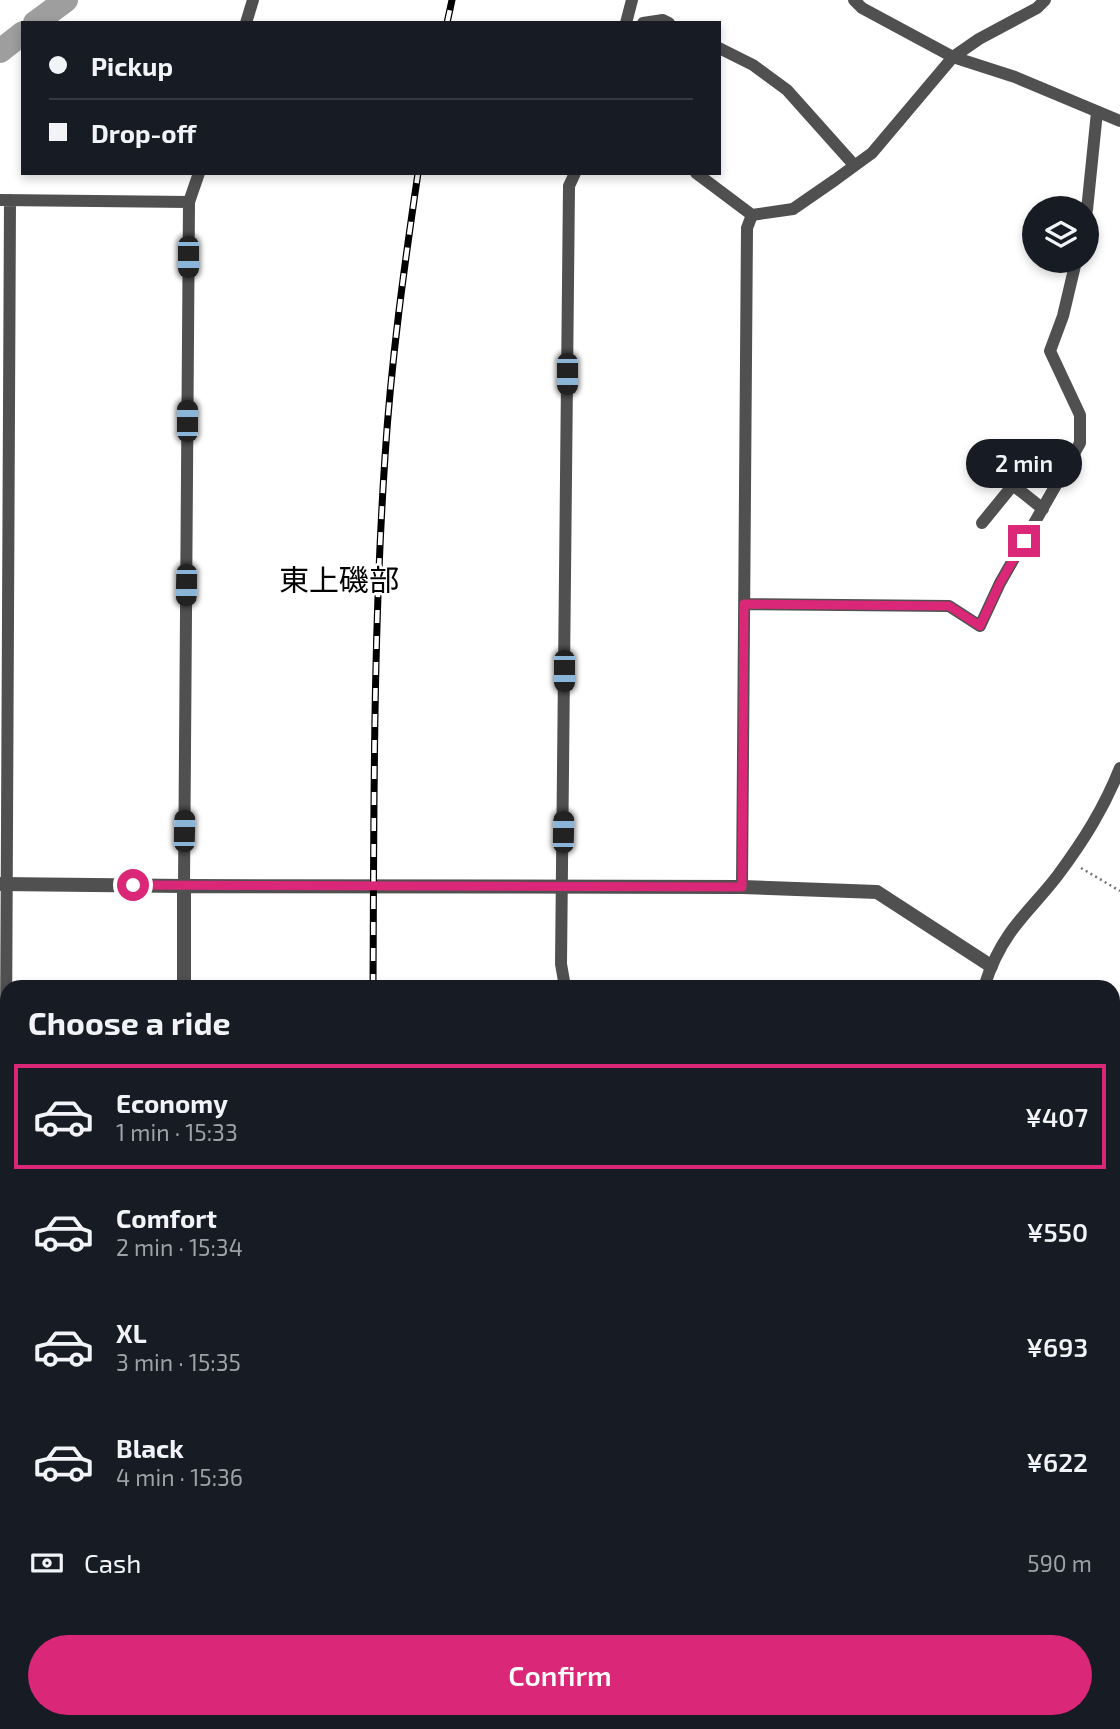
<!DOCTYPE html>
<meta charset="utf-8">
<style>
:root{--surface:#171b24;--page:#20242c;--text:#f1f3f6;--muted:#9ea1a6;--line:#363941;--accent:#db2777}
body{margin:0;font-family:"Exo 2","Noto Sans JP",sans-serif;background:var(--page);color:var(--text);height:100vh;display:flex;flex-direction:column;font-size:26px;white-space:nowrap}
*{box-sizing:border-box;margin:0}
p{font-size:23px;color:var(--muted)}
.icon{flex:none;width:38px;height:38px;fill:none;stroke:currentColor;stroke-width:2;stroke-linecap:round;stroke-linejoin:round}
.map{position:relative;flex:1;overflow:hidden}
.sheet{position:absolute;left:0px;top:980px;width:1120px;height:749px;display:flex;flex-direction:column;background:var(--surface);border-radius:21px 21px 0 0;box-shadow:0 4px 10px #0003}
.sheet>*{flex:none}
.hud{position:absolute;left:21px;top:21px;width:700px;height:154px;border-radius:0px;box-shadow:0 4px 10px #0003;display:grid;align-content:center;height:154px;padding:0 28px;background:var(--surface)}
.fabs{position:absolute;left:1022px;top:196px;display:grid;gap:14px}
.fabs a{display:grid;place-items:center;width:77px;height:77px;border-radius:50%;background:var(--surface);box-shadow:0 4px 10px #0003;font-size:35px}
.end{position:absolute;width:32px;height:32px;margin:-16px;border:9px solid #db2777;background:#fff;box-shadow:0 0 0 4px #fff}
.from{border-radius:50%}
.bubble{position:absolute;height:49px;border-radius:24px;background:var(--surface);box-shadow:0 4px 10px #0003;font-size:23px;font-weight:600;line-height:49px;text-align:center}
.car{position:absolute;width:21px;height:42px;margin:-21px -10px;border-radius:9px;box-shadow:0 0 5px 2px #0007;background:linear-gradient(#222 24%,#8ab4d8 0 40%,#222 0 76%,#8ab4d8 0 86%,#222 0)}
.hud b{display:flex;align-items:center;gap:24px;height:66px;font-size:26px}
.hud b+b{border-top:2px solid var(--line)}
.hud i{width:18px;height:18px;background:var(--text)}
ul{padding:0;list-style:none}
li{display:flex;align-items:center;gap:21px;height:105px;margin:0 14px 10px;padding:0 14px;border:4px solid transparent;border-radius:0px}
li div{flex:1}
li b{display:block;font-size:26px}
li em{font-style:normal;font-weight:600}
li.on{border-color:var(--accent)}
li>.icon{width:63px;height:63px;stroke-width:1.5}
h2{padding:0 28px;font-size:32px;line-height:84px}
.pay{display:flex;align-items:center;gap:18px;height:77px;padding:0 28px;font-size:26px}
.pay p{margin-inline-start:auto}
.button{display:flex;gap:14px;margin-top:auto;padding:14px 28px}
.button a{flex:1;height:80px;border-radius:42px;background:var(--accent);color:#fff;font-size:28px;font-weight:600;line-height:80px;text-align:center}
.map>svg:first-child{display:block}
</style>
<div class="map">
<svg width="1120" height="1729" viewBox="0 0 1120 1729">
<rect width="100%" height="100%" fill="#fff"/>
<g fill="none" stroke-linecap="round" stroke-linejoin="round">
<path stroke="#9e9e9e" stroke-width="24" d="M35 23 66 0
M0 51 23 33"/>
<path stroke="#727272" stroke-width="2.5" stroke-dasharray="2 3.5" stroke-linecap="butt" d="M1081 868 1120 891
M1113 1287 1120 1266"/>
<path stroke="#505050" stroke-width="12" d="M854 0 862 8 953 57 1015 77 1120 121
M246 23 253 0
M626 23 632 0
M643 23 663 20 669 23
M719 48 753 65 787 90 854 165
M696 173 752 215 793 209 835 180 872 153 953 57 979 39 1037 8 1045 0
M0 200 189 202
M1087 210 1097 112
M982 523 1013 485 1043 509
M744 604 949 606 980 626 1000 583 1080 443V415L1050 351 1063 316 1076 261
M184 886 189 202 199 173
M742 887 747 228 752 215
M565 987 561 964 569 186 575 173
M984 987C990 968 998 950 1010 933 1024 913 1043 895 1058 875 1084 840 1104 808 1120 768
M1113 1118 1120 1123
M1113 1440 1120 1434
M4 1453 10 200
M1113 1629 1120 1632
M871 1722 885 1729
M485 1729 489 1722
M723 1729 726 1722
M934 1729 935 1722"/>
<path stroke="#505050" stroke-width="14" d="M0 884 184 886 742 887 877 892 991 966
M184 886V987
M182 1729V1722"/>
<defs>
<path id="rail" d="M447 23 452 0
M373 987C374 810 373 634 385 457 391 362 404 268 418 173
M369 1729V1722"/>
</defs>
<use href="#rail" stroke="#000" stroke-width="7"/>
<use href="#rail" stroke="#fff" stroke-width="4.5" stroke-dasharray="13" stroke-linecap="butt"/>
</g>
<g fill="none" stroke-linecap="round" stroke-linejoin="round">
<path stroke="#db2777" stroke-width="9" d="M133 885 742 887 744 604 949 606 980 626 1000 583 1024 541"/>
</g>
<g text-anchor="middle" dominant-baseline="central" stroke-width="5" stroke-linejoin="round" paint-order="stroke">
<g font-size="30" fill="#000" stroke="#fff">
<text x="339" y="579">東上磯部</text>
</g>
</g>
</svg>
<div class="fabs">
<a><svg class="icon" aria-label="layers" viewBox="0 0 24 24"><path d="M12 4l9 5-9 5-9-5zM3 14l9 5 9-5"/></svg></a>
</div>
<i class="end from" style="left:133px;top:885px"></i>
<i class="end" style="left:1024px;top:541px"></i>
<div class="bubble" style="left:966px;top:439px;width:116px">2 min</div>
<i class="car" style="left:188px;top:257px;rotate:180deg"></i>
<i class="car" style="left:567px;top:374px;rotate:180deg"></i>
<i class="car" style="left:187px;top:421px;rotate:0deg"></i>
<i class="car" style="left:186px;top:585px;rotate:181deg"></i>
<i class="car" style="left:564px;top:671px;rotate:180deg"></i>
<i class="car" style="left:184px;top:831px;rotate:1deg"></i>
<i class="car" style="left:563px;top:832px;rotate:1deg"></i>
<div class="hud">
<b><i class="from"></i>Pickup</b>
<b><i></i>Drop-off</b>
</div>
<section class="sheet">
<h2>Choose a ride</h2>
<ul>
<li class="on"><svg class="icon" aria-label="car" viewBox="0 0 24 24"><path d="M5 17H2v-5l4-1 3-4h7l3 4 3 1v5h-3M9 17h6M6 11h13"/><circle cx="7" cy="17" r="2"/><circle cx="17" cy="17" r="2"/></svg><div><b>Economy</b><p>1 min · 15:33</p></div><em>¥407</em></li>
<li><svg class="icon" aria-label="car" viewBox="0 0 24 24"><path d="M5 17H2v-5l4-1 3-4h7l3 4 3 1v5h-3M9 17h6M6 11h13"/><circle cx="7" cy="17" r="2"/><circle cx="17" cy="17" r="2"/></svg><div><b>Comfort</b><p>2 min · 15:34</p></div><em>¥550</em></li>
<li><svg class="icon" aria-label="car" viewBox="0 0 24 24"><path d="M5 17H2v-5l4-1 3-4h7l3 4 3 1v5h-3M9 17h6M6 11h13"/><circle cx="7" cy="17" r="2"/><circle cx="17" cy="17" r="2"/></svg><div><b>XL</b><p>3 min · 15:35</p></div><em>¥693</em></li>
<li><svg class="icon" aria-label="car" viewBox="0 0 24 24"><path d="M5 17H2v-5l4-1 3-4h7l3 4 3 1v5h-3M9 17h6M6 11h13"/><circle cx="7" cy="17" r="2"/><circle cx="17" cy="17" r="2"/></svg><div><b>Black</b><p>4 min · 15:36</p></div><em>¥622</em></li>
</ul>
<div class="pay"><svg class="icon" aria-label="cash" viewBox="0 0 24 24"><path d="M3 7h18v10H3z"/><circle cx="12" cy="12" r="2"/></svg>Cash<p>590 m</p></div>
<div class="button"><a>Confirm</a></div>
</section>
</div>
